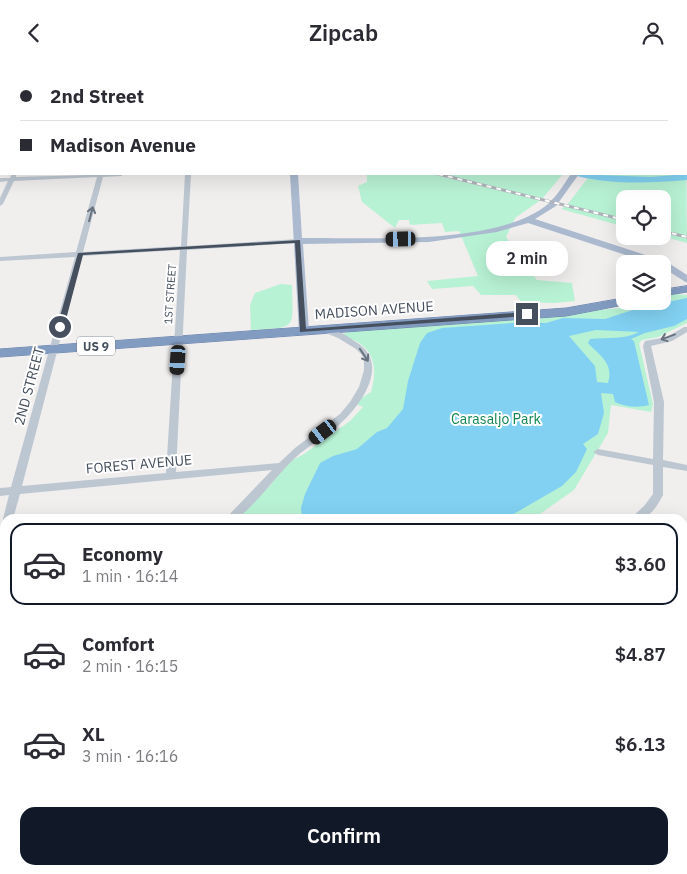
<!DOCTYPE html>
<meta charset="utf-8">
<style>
:root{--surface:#fff;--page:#f2f2f3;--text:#2b2b33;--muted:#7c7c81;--line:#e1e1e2;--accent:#111827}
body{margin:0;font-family:"IBM Plex Sans",sans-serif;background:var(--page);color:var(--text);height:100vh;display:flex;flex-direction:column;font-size:19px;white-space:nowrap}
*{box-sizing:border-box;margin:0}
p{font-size:16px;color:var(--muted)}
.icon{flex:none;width:28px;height:28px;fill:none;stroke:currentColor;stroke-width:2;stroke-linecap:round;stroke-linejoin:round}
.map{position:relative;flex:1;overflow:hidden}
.panel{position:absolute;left:0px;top:449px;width:688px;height:361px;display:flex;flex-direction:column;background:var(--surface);border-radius:15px 15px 0 0;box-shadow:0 5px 20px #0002}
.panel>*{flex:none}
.top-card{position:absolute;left:0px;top:0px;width:688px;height:110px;box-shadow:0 5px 20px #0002;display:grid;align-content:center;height:110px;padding:0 20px;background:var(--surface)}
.controls{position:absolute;left:616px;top:125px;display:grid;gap:10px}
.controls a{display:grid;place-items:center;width:55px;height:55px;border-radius:10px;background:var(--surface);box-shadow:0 5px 20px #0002;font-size:25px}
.end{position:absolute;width:22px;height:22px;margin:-11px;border:6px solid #454f5d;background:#fff;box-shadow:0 0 0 2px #fff}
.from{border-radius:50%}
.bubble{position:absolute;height:35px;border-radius:15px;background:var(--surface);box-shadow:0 5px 20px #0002;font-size:16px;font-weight:600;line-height:35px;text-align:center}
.car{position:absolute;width:15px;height:30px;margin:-15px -8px;border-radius:6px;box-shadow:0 0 4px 1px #0007;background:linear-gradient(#222 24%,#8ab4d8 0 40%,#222 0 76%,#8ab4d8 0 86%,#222 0)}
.top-card b{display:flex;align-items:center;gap:18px;height:48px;font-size:19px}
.top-card b+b{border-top:1px solid var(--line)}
.top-card i{width:12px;height:12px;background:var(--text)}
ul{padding:9px 0 0;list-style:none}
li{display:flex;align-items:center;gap:15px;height:82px;margin:0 10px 8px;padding:0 10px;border:2px solid transparent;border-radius:15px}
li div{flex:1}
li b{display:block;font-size:19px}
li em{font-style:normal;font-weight:600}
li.current{border-color:var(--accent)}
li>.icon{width:45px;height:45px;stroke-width:1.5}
.action{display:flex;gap:10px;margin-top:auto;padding:10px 20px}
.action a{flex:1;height:58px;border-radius:15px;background:var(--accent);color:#fff;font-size:20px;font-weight:600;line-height:58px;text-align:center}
header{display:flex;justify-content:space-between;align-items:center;height:65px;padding:0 20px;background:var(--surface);font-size:22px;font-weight:600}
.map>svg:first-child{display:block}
</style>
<header><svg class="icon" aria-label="back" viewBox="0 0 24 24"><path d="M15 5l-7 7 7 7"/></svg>Zipcab<svg class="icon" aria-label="person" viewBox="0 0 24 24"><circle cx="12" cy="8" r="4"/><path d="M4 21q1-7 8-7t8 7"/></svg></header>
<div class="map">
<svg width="687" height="809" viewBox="0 0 687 809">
<rect width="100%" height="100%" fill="#f1eeee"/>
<path fill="#b8f2d4" d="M350 0H658L348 1Z
M686 97 687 178 661 171H662V134H625V162L561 144 567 140 591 109H686Z
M367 109H563L542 134 515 153 506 172 537 215 572 218 575 236 554 238 521 237 516 230H481L473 221 432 224 427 216 478 211 459 166 445 167 442 158 410 160 409 155H399L395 163 362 137 358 121 367 117Z
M281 219 292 220C293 266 297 262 251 265L250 240 255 228Z
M675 229 687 230V258L658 272 642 275 639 278 653 339 651 347 611 340 608 368 574 425 533 454H230L270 421 281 401 304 389 350 356 363 342 354 338 371 327C380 296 370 275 337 271L354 265 622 243 651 236H662L663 233Z
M5 557V805H299L296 809H0V558Z"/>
<path fill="#82d1f2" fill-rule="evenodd" d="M687 233V254L674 261 645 268 631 274 634 276 649 340C638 343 625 342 615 337L613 329 601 328 604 348 598 369 583 379 587 384 576 407 562 421 505 454H302L301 443 305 429 320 398 333 391 357 384 377 367 387 363 403 344 408 316 420 278 427 268 442 263 526 257 546 258 563 253 605 254 639 243ZM596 265 639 267C624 275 607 272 590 274L588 278C600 291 614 298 608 318L597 317 595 301 569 271Z
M5 736V805H239L233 809H0V739Z"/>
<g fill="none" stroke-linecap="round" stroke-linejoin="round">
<path fill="#82d1f2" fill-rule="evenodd" d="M422 0H433L434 1H422Z
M575 109 651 112 687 109V115C651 118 612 120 577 111Z"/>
<defs>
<path id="highway" d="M687 221V227L662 231V225Z
M625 233V236H635L629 239 566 251 0 292V284L566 243Z"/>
</defs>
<use href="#highway" stroke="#6d86ad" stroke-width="1"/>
<path fill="#bdc7d1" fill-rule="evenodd" d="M220 0H224V1H220Z
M686 3H687V5H686Z
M686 22H687V24H686Z
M686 44H687V46H686Z
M1 64V68L0 69V65Z
M686 69H687V73H686Z
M12 109H16V112L124 109 121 111 103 112 83 187 181 181 185 109H191L187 181 298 174 301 176 298 178 187 185 176 407 279 398 295 383 340 349 350 337 359 322 364 305V297L362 290 356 284 338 273 321 266V262C333 261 349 272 359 279 389 300 361 340 341 358 326 371 309 380 295 393 275 412 259 436 237 454H225L272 405 20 429 13 454H5L4 457 3 454 9 430 0 431V423L11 422 75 192 0 196V192L76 187 97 112 14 116 3 139 0 141V133L8 116 0 117V113H10ZM180 185 166 408 22 421 82 191Z
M684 262H687V267L672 276 651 281 664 337 663 395 687 400V406L663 402V430C659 438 652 450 643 453 640 455 633 454 630 454L644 441 653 429V400L598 390 593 387 598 384 653 394 654 337 643 281 645 276 667 272Z
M5 463V487L0 490V466Z
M682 507H687V517L682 516Z
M5 552V562L0 563V553Z
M682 656 687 657V669H682Z
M290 805H307L305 809H288Z
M445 805H471L473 809H447Z"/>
<path fill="#abbacf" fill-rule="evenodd" d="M282 0H288V1H282Z
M290 109H298L302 173C368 172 496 182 548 139 557 131 564 119 571 109H579L556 141 535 154 667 197 687 210V218L662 202V199H653L528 158 497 167 429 177 303 179 309 266 307 268H299Z"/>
<use href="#highway" fill="#829bc1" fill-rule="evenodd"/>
<defs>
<path id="rail" d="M438 109 625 155
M662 166 687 172"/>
</defs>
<use href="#rail" stroke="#afb2b9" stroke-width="3"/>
<use href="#rail" stroke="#fff" stroke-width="2" stroke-dasharray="5" stroke-linecap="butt"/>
</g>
<defs><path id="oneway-shaft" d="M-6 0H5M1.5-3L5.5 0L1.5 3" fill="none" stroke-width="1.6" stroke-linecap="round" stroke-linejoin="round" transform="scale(1.25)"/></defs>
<g stroke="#697380">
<use href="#oneway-shaft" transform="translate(91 149) rotate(-75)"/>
<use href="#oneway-shaft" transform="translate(668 272) rotate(160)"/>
<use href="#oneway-shaft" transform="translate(364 290) rotate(56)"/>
</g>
<path fill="#454f5d" d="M300 175 306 264 527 247 530 249 527 251 300 267 295 178 83 190 64 262 60 264 57 262 78 188Z"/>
<g text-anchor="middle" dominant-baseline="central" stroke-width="4" stroke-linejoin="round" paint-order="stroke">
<g font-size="11" fill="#454f5d" stroke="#fff">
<text transform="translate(170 229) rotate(-86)">1ST STREET</text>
</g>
<rect fill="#fff" stroke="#7d848e" stroke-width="1" x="77" y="271.5" width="38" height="19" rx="4"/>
<g font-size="12" font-weight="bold" fill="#454f5d">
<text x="96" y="281">US 9</text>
</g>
<g font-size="14" fill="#454f5d" stroke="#fff">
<text transform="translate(374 245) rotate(-4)">MADISON AVENUE</text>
<text transform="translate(29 321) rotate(-75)">2ND STREET</text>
<text transform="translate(139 399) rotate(-5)">FOREST AVENUE</text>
</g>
<g font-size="14" fill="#108453" stroke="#fff">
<text x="496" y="354">Carasaljo Park</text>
</g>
</g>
</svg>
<div class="controls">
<a><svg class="icon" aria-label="locate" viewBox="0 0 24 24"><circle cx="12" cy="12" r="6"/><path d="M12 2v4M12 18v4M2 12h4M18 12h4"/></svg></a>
<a><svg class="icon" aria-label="layers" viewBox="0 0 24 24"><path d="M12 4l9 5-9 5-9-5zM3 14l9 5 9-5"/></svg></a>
</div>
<i class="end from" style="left:60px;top:262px"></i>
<i class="end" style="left:527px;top:249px"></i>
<div class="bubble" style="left:486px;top:176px;width:82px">2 min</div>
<i class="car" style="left:401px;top:174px;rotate:269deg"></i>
<i class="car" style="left:178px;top:295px;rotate:184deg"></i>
<i class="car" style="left:323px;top:367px;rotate:233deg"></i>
<div class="top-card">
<b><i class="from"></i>2nd Street</b>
<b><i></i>Madison Avenue</b>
</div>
<section class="panel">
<ul>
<li class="current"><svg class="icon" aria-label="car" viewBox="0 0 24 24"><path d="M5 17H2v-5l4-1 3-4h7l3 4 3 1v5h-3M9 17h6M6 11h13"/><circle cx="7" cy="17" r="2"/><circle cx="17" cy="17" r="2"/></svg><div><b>Economy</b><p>1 min · 16:14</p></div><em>$3.60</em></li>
<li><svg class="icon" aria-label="car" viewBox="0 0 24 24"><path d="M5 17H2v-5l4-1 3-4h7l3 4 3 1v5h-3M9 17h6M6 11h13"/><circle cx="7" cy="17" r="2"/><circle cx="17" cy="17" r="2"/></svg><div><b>Comfort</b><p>2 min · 16:15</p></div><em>$4.87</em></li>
<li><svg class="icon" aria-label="car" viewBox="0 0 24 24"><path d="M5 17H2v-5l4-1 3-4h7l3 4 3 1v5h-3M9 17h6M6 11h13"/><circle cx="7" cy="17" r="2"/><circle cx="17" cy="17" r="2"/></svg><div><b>XL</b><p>3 min · 16:16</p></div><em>$6.13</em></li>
</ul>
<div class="action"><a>Confirm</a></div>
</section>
</div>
